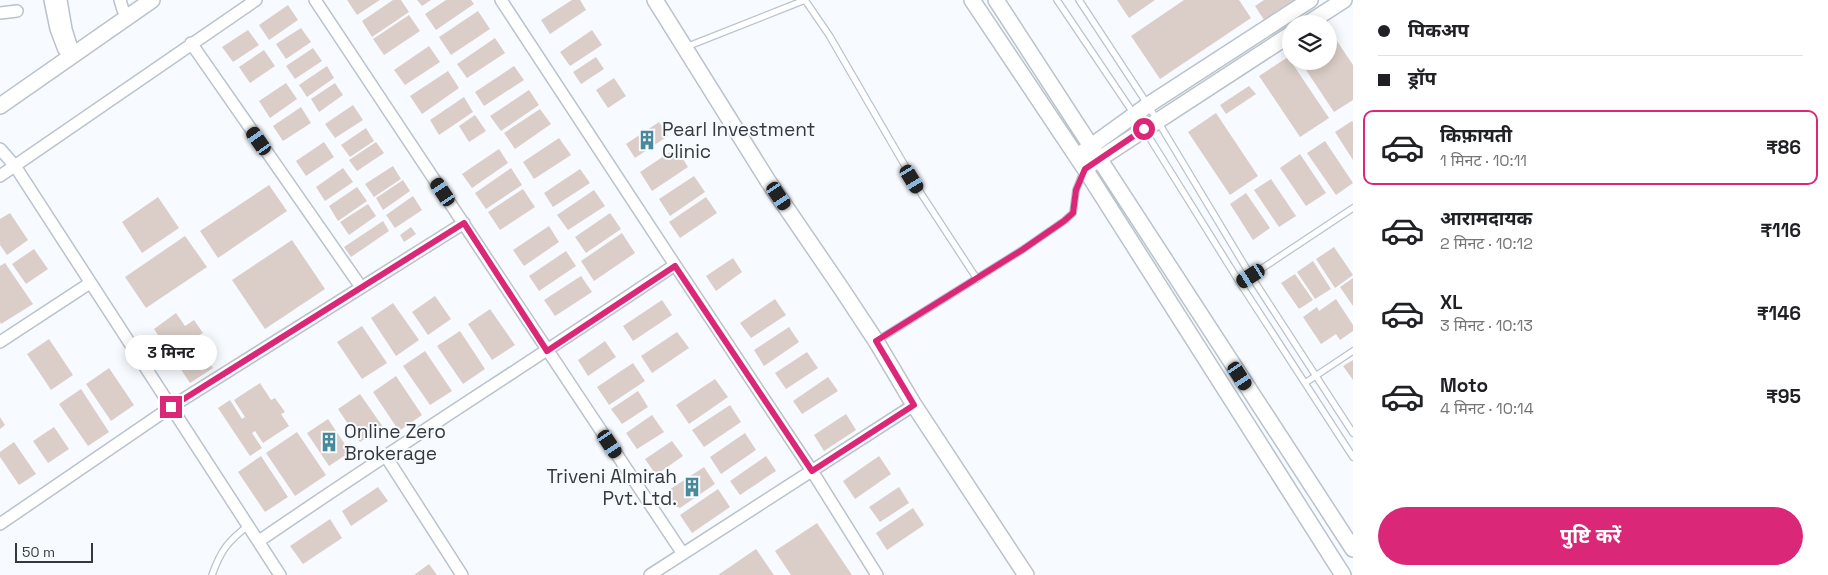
<!DOCTYPE html>
<html lang="hi">
<meta charset="utf-8">
<style>
:root{--surface:#fff;--page:#f6f6f6;--text:#202124;--muted:#757577;--line:#e0e0e0;--accent:#db2777}
body{margin:0;font-family:"Space Grotesk","Noto Sans Devanagari",sans-serif;background:var(--page);color:var(--text);height:100vh;display:flex;flex-direction:column;font-size:19px;white-space:nowrap}
*{box-sizing:border-box;margin:0}
p{font-size:16px;color:var(--muted)}
.icon{flex:none;width:28px;height:28px;fill:none;stroke:currentColor;stroke-width:2;stroke-linecap:round;stroke-linejoin:round}
.map{position:relative;flex:1;overflow:hidden}
.drawer{display:flex;flex-direction:column;background:var(--surface);width:475px}
.drawer>*{flex:none}
.banner{display:grid;align-content:center;height:110px;padding:0 25px;background:var(--surface)}
.controls{position:absolute;left:1282px;top:15px;display:grid;gap:10px}
.controls a{display:grid;place-items:center;width:55px;height:55px;border-radius:50%;background:var(--surface);box-shadow:0 2px 12px #0003;font-size:25px}
.scale{position:absolute;left:15px;bottom:12px;width:78px;box-sizing:border-box;padding-left:5px;border:2px solid #35383c;border-top:0;font-size:14px;line-height:18px;white-space:nowrap;color:#35383c;-webkit-text-stroke:4px #f7fafe;paint-order:stroke}
.end{position:absolute;width:22px;height:22px;margin:-11px;border:6px solid #db2777;background:#fff;box-shadow:0 0 0 2px #fff}
.from{border-radius:50%}
.bubble{position:absolute;height:35px;border-radius:18px;background:var(--surface);box-shadow:0 2px 12px #0003;font-size:16px;font-weight:700;line-height:35px;text-align:center}
.car{position:absolute;width:15px;height:30px;margin:-15px -8px;border-radius:6px;box-shadow:0 0 4px 1px #0007;background:linear-gradient(#222 24%,#8ab4d8 0 40%,#222 0 76%,#8ab4d8 0 86%,#222 0)}
.banner b{display:flex;align-items:center;gap:18px;height:48px;font-size:19px}
.banner b+b{border-top:1px solid var(--line)}
.banner i{width:12px;height:12px;background:var(--text)}
ul{padding:0;list-style:none}
li{display:flex;align-items:center;gap:15px;height:75px;margin:0 10px 8px;padding:0 15px;border:2px solid transparent;border-radius:10px}
li div{flex:1}
li b{display:block;font-size:19px}
li em{font-style:normal;font-weight:700}
li.active{border-color:var(--accent)}
li>.icon{width:45px;height:45px;stroke-width:1.5}
.button{display:flex;gap:10px;margin-top:auto;padding:10px 25px}
.button a{flex:1;height:58px;border-radius:30px;background:var(--accent);color:#fff;font-size:20px;font-weight:700;line-height:58px;text-align:center}
main{display:flex;flex:1;min-height:0}
.map>svg:first-child{display:block}
</style>
<main>
<div class="map">
<svg width="1353" height="575" viewBox="0 0 1353 575">
<rect width="100%" height="100%" fill="#f7fafe"/>
<path fill="#dbcec9" d="M347 0H380L357 15Z
M393 0H401L409 12 372 37 362 21Z
M417 0H431L422 6Z
M446 0H471L474 4 436 30 425 14Z
M572 0H580L586 10 550 34 541 20Z
M1117 0H1155L1129 18Z
M1184 0H1239L1251 18 1160 79 1131 36Z
M1264 0H1294L1264 20 1255 6Z
M288 5 298 20 269 40 259 25Z
M478 11 490 29 451 55 439 37Z
M409 15 420 31 384 55 373 39Z
M301 28 311 42 286 59 276 44Z
M1329 29 1353 65V100L1334 112 1300 61H1329Z
M248 30 259 45 233 62 222 47Z
M592 30 602 45 570 66 560 52Z
M495 38 505 53 467 78 457 64Z
M429 46 440 62 405 85 394 70Z
M313 48 322 61 295 79 286 66Z
M264 50 275 66 250 83 239 67Z
M596 57 604 69 581 84 573 72Z
M1288 57 1329 118 1300 137 1259 76Z
M327 66 334 78 307 97 299 85Z
M514 66 524 80 484 106 475 92Z
M448 71 459 88 422 114 410 96Z
M614 78 626 96 608 108 596 90Z
M286 83 297 99 270 118 259 101Z
M335 83 343 95 319 112 311 99Z
M1249 86 1256 94 1226 114 1220 105Z
M529 90 539 105 501 131 490 116Z
M464 97 473 112 439 135 430 120Z
M353 105 363 120 335 138 325 124Z
M301 107 311 123 283 141 273 126Z
M540 109 551 124 515 149 504 133Z
M1216 113 1258 176 1230 195 1188 132Z
M475 115 486 131 469 142 459 126Z
M1352 121 1353 122V160L1335 132Z
M659 122 668 136 635 158 626 144Z
M366 128 374 141 350 157 341 145Z
M559 138 571 155 534 179 523 162Z
M1325 141 1353 183 1336 195 1307 153Z
M324 142 334 157 306 176 296 161Z
M376 142 384 153 357 171 349 160Z
M676 148 688 167 652 191 640 172Z
M499 149 508 163 472 188 462 174Z
M1300 154 1326 193 1306 206 1280 168Z
M393 166 401 179 374 197 365 184Z
M343 168 353 182 325 201 316 187Z
M511 168 522 185 486 209 475 193Z
M580 169 590 183 553 207 544 193Z
M694 176 705 192 670 216 659 199Z
M1271 179 1296 216 1279 227 1254 190Z
M403 180 410 191 383 210 376 198Z
M269 185 287 211 218 258 200 231Z
M357 187 367 201 338 221 329 206Z
M523 189 535 207 500 230 488 212Z
M594 190 605 206 568 230 557 215Z
M1246 193 1270 228 1253 240 1230 204Z
M413 196 422 210 395 228 386 215Z
M158 197 179 228 142 253 122 222Z
M706 197 717 213 680 238 669 222Z
M368 204 376 216 349 235 340 222Z
M10 213 28 240 7 255 0 245V219Z
M610 213 621 229 586 253 575 237Z
M383 221 389 231 351 257 344 247Z
M549 226 559 242 524 266 513 250Z
M411 227 416 234 404 242 400 235Z
M622 233 635 253 594 281 581 261Z
M185 236 207 267 146 308 125 277Z
M292 240 325 289 265 329 232 280Z
M1334 247 1353 275 1335 288 1316 259Z
M34 249 48 269 26 284 12 264Z
M566 251 576 266 539 291 529 276Z
M733 258 742 272 716 291 706 276Z
M1313 261 1331 289 1315 299 1297 272Z
M5 263 33 304 1 324 0 322V266Z
M1295 274 1313 300 1299 309 1281 283Z
M581 276 592 292 555 316 544 300Z
M1353 278V306L1340 287Z
M435 296 451 319 428 335 412 312Z
M775 299 786 315 751 338 740 323Z
M1336 299 1353 325V331L1340 340 1336 334 1321 344 1303 317 1317 307 1319 311Z
M662 300 672 315 633 341 623 326Z
M393 303 419 340 396 356 371 318Z
M490 309 515 345 492 360 468 324Z
M176 313 185 326 194 320 203 333 193 339 213 368 190 383 154 329Z
M362 326 387 363 362 379 337 342Z
M789 327 799 342 764 366 754 350Z
M460 331 485 369 463 384 437 346Z
M677 332 689 348 652 373 641 356Z
M49 339 73 375 51 390 27 354Z
M605 341 616 357 588 376 578 360Z
M425 351 452 391 430 405 403 366Z
M807 352 818 368 786 389 775 373Z
M1353 360V380L1343 366Z
M633 363 645 381 609 405 597 387Z
M109 368 134 405 111 421 86 384Z
M396 376 422 415 399 431 373 392Z
M828 377 838 391 802 414 793 401Z
M715 379 728 397 689 424 676 405Z
M260 383 271 400 275 398 285 412 281 414 289 426 263 443 255 431 252 433 262 448 250 456 218 408 230 400 242 419 245 417 234 400Z
M81 389 109 432 88 446 59 404Z
M638 391 648 407 622 424 611 409Z
M360 394 383 427 360 442 338 409Z
M730 405 741 422 704 447 692 430Z
M846 414 856 430 824 451 814 435Z
M652 415 664 432 637 449 626 433Z
M0 417 5 425 0 429Z
M328 419 350 452 329 466 307 433Z
M54 427 69 449 48 463 33 441Z
M297 432 326 475 295 496 266 453Z
M745 433 756 450 721 474 710 457Z
M672 441 683 456 656 475 645 459Z
M14 442 36 474 19 485 0 457V452Z
M261 456 288 497 265 512 238 472Z
M766 456 776 471 740 495 730 481Z
M879 456 891 474 855 499 843 481Z
M704 467 715 484 680 508 669 503V490Z
M378 487 388 501 351 526 342 511Z
M899 487 909 503 880 522 869 507Z
M718 489 730 507 692 533 680 515Z
M913 508 924 525 887 550 876 533Z
M330 519 342 538 303 564 290 546Z
M817 523 852 575H791L775 551Z
M756 549 774 575H718Z
M429 564 437 575H414Z"/>
<g fill="none" stroke-linecap="round" stroke-linejoin="round">
<defs>
<path id="service" d="M805 0 829 35 922 195 977 279
M1057 0 1144 129 1240 283 1353 457
M1079 0 1148 105 1251 276 1353 433
M686 47 805 0
M1240 283 1353 208
M878 340 1022 250 1064 221 1073 213 1076 190 1084 170
M1305 383 1353 351
M212 575C221 550 228 541 249 525"/>
<path id="minor" d="M50 0 56 29 64 50
M61 0 66 29 74 55
M120 0 123 10
M315 0 683 554
M501 0 675 265 812 471 877 575
M0 13 17 11
M191 43 361 287
M0 149 15 166 280 575
M0 176 256 0
M0 342 90 283
M385 455 462 575
M0 524 171 407 464 223
M259 541C396 447 537 358 675 265
M650 575 914 405"/>
<path id="tertiary" d="M655 0 768 181 841 288 876 341 914 405 1026 575
M972 0 1085 169 1343 575
M996 0 1353 549
M1307 24 1344 0
M0 106 152 0
M1083 152 1148 105 1310 0
M1090 165 1291 34"/>
</defs>
<use href="#service" stroke="#bac2cc" stroke-width="8"/>
<use href="#minor" stroke="#bac2cc" stroke-width="14"/>
<use href="#tertiary" stroke="#bac2cc" stroke-width="18"/>
<use href="#service" stroke="#fff" stroke-width="5.5"/>
<use href="#minor" stroke="#fff" stroke-width="11"/>
<use href="#tertiary" stroke="#fff" stroke-width="15"/>
</g>
<g fill="none" stroke-linecap="round" stroke-linejoin="round">
<path stroke="#db2777" stroke-width="6" d="M171 407 464 223 547 351 675 266 812 471 914 405 876 341 1022 250 1064 221 1073 213 1076 190 1085 169 1144 129"/>
</g>
<defs>
<symbol id="building-bare" viewBox="-9 -9 18 18"><path d="M-4-6H4V6H1V3H-1V6H-4ZM-2.5-4.3h1.7v1.8h-1.7ZM.8-4.3h1.7v1.8H.8ZM-2.5-1h1.7V.8h-1.7ZM.8-1h1.7V.8H.8Z" fill="#488a9b" stroke="#f7fafe" stroke-width="2.5" paint-order="stroke"/></symbol>
</defs>
<g fill-rule="evenodd">
<use href="#building-bare" x="633" y="126" width="28" height="28"/>
<use href="#building-bare" x="315" y="428" width="28" height="28"/>
<use href="#building-bare" x="678" y="473" width="28" height="28"/>
</g>
<g text-anchor="middle" dominant-baseline="central" stroke-width="4" stroke-linejoin="round" paint-order="stroke">
<g font-size="19" fill="#35383c" stroke="#f7fafe" text-anchor="start">
<text x="662" y="129">Pearl Investment<tspan x="662" dy="22">Clinic</tspan></text>
<text x="344" y="431">Online Zero<tspan x="344" dy="22">Brokerage</tspan></text>
<text x="677" y="476" text-anchor="end">Triveni Almirah<tspan x="677" dy="22">Pvt. Ltd.</tspan></text>
</g>
</g>
</svg>
<div class="controls">
<a><svg class="icon" aria-label="layers" viewBox="0 0 24 24"><path d="M12 4l9 5-9 5-9-5zM3 14l9 5 9-5"/></svg></a>
</div>
<div class="scale">50 m</div>
<i class="end from" style="left:1144px;top:129px"></i>
<i class="end" style="left:171px;top:407px"></i>
<div class="bubble" style="left:125px;top:335px;width:92px">3 मिनट</div>
<i class="car" style="left:259px;top:141px;rotate:325deg"></i>
<i class="car" style="left:912px;top:179px;rotate:149deg"></i>
<i class="car" style="left:443px;top:192px;rotate:326deg"></i>
<i class="car" style="left:779px;top:196px;rotate:146deg"></i>
<i class="car" style="left:1251px;top:276px;rotate:237deg"></i>
<i class="car" style="left:1240px;top:376px;rotate:147deg"></i>
<i class="car" style="left:610px;top:444px;rotate:146deg"></i>
</div>
<section class="drawer">
<div class="banner">
<b><i class="from"></i>पिकअप</b>
<b><i></i>ड्रॉप</b>
</div>
<ul>
<li class="active"><svg class="icon" aria-label="car" viewBox="0 0 24 24"><path d="M5 17H2v-5l4-1 3-4h7l3 4 3 1v5h-3M9 17h6M6 11h13"/><circle cx="7" cy="17" r="2"/><circle cx="17" cy="17" r="2"/></svg><div><b>किफ़ायती</b><p>1 मिनट · 10:11</p></div><em>₹86</em></li>
<li><svg class="icon" aria-label="car" viewBox="0 0 24 24"><path d="M5 17H2v-5l4-1 3-4h7l3 4 3 1v5h-3M9 17h6M6 11h13"/><circle cx="7" cy="17" r="2"/><circle cx="17" cy="17" r="2"/></svg><div><b>आरामदायक</b><p>2 मिनट · 10:12</p></div><em>₹116</em></li>
<li><svg class="icon" aria-label="car" viewBox="0 0 24 24"><path d="M5 17H2v-5l4-1 3-4h7l3 4 3 1v5h-3M9 17h6M6 11h13"/><circle cx="7" cy="17" r="2"/><circle cx="17" cy="17" r="2"/></svg><div><b>XL</b><p>3 मिनट · 10:13</p></div><em>₹146</em></li>
<li><svg class="icon" aria-label="car" viewBox="0 0 24 24"><path d="M5 17H2v-5l4-1 3-4h7l3 4 3 1v5h-3M9 17h6M6 11h13"/><circle cx="7" cy="17" r="2"/><circle cx="17" cy="17" r="2"/></svg><div><b>Moto</b><p>4 मिनट · 10:14</p></div><em>₹95</em></li>
</ul>
<div class="button"><a>पुष्टि करें</a></div>
</section>
</main>
